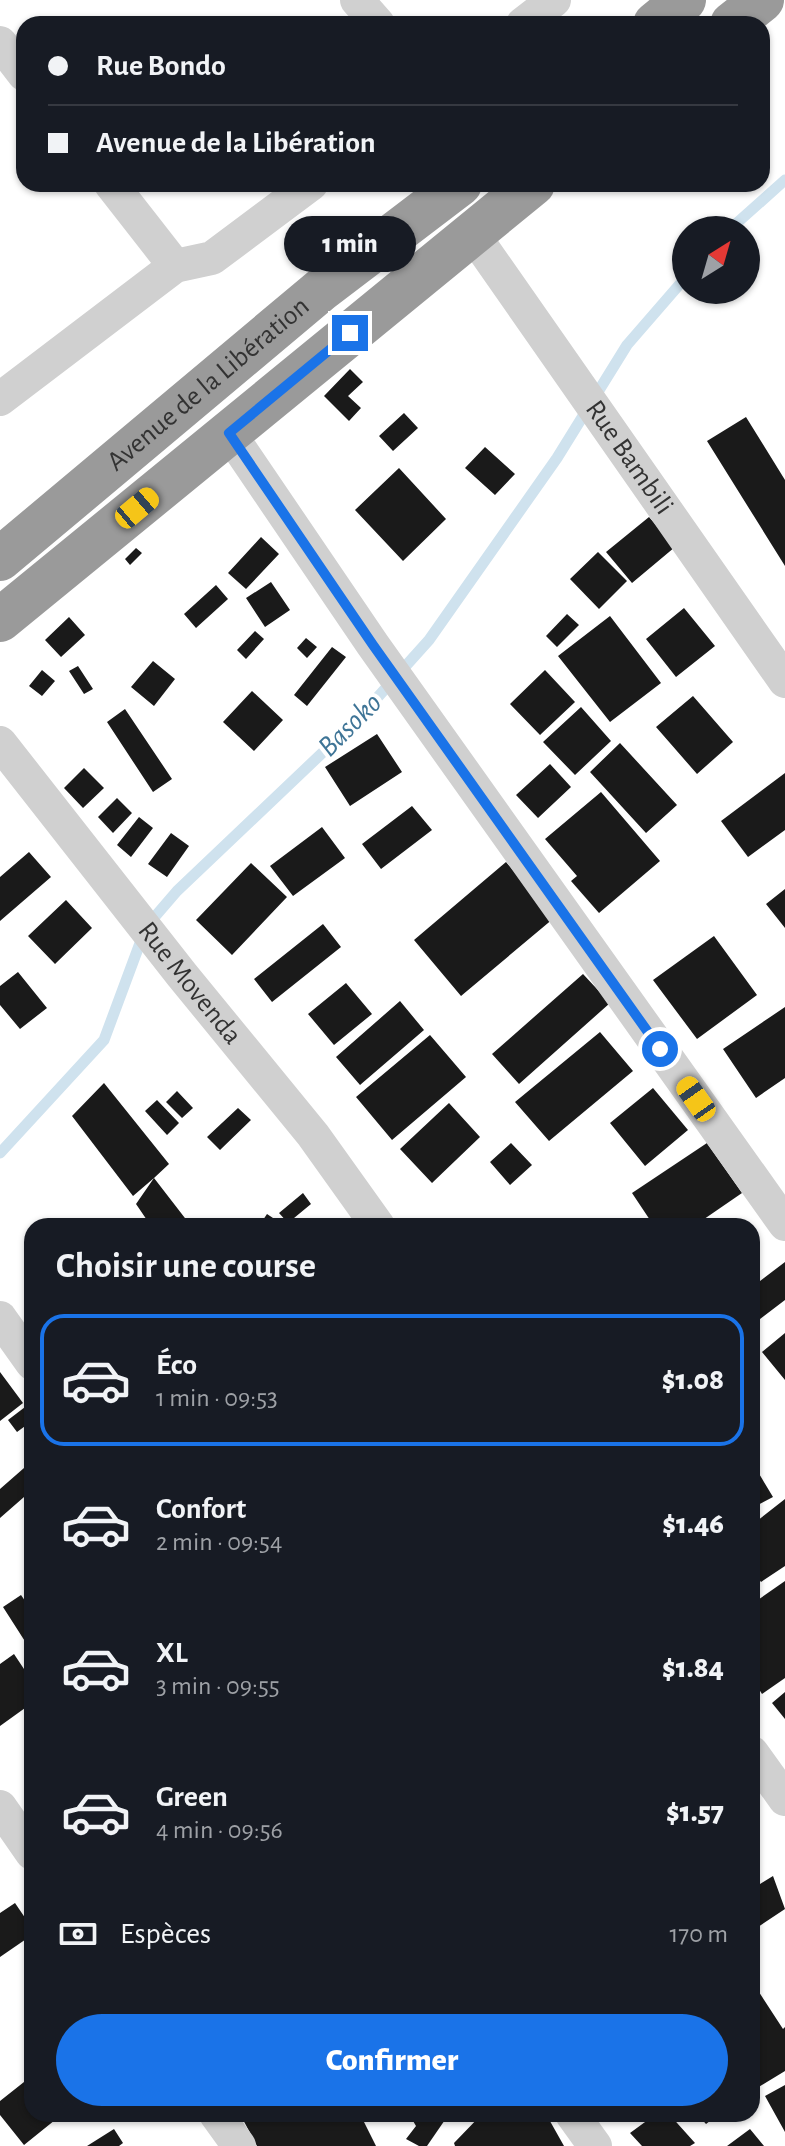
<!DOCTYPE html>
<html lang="fr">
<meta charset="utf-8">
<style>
:root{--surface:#171b24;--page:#20242c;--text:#f1f3f6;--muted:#9ea1a6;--line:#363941;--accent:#1a73e8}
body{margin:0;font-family:"Alegreya Sans",sans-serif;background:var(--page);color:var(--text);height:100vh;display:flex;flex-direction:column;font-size:30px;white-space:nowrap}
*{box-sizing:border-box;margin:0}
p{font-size:26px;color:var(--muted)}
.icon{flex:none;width:44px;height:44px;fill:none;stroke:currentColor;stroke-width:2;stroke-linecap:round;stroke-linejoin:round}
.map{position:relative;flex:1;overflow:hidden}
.sheet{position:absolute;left:24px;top:1218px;width:736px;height:904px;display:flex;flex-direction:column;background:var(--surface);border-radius:24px;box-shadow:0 2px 6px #0004}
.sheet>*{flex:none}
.hud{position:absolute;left:16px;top:16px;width:754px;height:176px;border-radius:24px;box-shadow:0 2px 6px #0004;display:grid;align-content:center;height:176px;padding:0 32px;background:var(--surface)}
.needle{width:52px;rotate:37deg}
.buttons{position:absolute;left:672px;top:216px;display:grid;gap:16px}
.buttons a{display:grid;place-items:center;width:88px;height:88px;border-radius:50%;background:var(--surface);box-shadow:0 2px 6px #0004;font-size:40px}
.end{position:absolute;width:36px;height:36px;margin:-18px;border:10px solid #1a73e8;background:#fff;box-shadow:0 0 0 4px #fff}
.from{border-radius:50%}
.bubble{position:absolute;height:56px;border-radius:28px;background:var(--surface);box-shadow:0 2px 6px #0004;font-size:26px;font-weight:800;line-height:56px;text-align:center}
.car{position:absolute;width:24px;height:48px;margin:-24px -12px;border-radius:10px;box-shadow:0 0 6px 2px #0007;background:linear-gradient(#f5c518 24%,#345 0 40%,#f5c518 0 76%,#345 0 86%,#f5c518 0)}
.hud b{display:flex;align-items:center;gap:28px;height:76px;font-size:30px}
.hud b+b{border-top:2px solid var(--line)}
.hud i{width:20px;height:20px;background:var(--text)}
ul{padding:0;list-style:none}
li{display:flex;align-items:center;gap:24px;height:132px;margin:0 16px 12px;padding:0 16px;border:4px solid transparent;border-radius:24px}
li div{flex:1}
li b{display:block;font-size:30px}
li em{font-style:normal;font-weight:800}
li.current{border-color:var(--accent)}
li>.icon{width:72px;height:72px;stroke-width:1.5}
h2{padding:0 32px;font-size:36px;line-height:96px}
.pay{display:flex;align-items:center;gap:20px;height:88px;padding:0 32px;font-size:30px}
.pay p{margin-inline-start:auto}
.action{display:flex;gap:16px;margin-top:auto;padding:16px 32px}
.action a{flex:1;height:92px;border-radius:48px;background:var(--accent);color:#fff;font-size:32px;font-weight:800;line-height:92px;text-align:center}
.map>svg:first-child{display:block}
</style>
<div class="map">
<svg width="785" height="2146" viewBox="0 0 785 2146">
<rect width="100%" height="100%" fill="#fff"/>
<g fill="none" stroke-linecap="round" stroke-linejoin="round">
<path stroke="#cfe2ee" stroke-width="11" d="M729 230 785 180
M0 1153 104 1040 146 927 177 891 359 718 429 640 557 458 627 345 686 277"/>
</g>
<path fill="#1a1a1a" d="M350 369 363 382 348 396 361 408 349 421 324 396Z
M404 413 418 428 393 451 379 436Z
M746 417 785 480V566L707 441Z
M485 447 515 474 495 495 465 468Z
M399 468 446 519 403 561 355 510Z
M649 517 675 547 632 583 606 552Z
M261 537 279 554 246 589 228 573Z
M136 548 142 553 130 565 125 559Z
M598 552 627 581 599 609 570 579Z
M271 582 290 610 265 627 246 598Z
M216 585 228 599 196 628 184 614Z
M684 608 715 646 676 677 646 639Z
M567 614 579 625 557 647 546 636Z
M610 616 661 683 610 722 558 656Z
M69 617 85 635 61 657 45 640Z
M255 631 264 639 246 659 237 650Z
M306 638 317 647 307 658 297 648Z
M332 647 346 657 307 706 294 695Z
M153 661 175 679 154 706 131 687Z
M78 666 93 689 84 694 69 671Z
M42 670 55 681 42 696 29 686Z
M545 670 575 702 540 735 510 704Z
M252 691 283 720 254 751 223 722Z
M693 696 733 742 697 774 656 727Z
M581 707 611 741 575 775 543 742Z
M125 709 172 779 153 792 107 722Z
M377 734 402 772 350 806 325 767Z
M620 743 677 805 646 833 590 772Z
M550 764 571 787 538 818 516 795Z
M84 768 104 788 83 808 64 788Z
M785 773V830L748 857 721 821Z
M601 792 660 861 599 913 571 881 577 876 545 839Z
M117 798 132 813 113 833 98 817Z
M412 806 432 830 381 869 362 844Z
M139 817 153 828 131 857 117 845Z
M322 827 345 858 293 896 270 866Z
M171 833 189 846 167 877 148 864Z
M29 852 51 877 0 921V877Z
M506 862 554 918 461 996 414 940Z
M251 863 287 897 232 955 196 920Z
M785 889V928L766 904Z
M66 900 92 928 55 964 28 936Z
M323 924 341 947 272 1002 254 979Z
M714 936 757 995 697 1039 653 980Z
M18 972 47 1008 20 1029 0 1005V986Z
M583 974 610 1003 519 1084 492 1054Z
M346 983 372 1014 334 1045 308 1014Z
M400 1001 424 1030 360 1085 336 1057Z
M785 1007V1078L756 1098 723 1049Z
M600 1032 633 1071 549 1141 515 1102Z
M430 1035 466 1077 392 1140 356 1097Z
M104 1083 169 1164 154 1178 188 1222 183 1226H151L136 1204 154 1178 133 1196 72 1116Z
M653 1088 688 1130 645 1166 610 1123Z
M177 1091 193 1108 182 1118 166 1102Z
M157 1100 179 1123 167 1135 145 1111Z
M449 1103 480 1137 432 1183 400 1149Z
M238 1108 251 1120 220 1150 207 1137Z
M511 1143 532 1165 510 1185 490 1162Z
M707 1143 742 1193 694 1226H654L632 1193Z
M303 1193 311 1204 288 1223 279 1213Z
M267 1214 276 1220 273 1226H259Z
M785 1262V1300L752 1325V1287Z
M785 1333V1380L762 1352Z
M0 1372 23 1403 0 1421Z
M29 1404 32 1408V1421L17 1432 8 1420Z
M32 1461V1490L0 1518V1489Z
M752 1462 773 1497 752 1508Z
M785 1499V1566L761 1582 752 1570V1525Z
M785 1581V1678L762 1694 752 1678V1604Z
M21 1595 32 1611V1643L28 1646 3 1607Z
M14 1654 32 1681V1703L0 1726V1664Z
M785 1692V1719L772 1703Z
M773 1876 785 1909 752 1931V1889Z
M15 1903 32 1928V1935L0 1957V1913Z
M755 1986 783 2029 785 2027V2071L752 2091V1988Z
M24 2082 32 2091V2114H50L55 2120 24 2145 0 2115V2101Z
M785 2085V2132L765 2096Z
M240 2114H360L376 2146H257Z
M409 2114H449L427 2146H419L406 2139 416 2126Z
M482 2114H546L564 2146H455L454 2143Z
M656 2114H669L695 2143 690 2146H642L630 2133Z
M697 2114H719L706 2124Z
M114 2129 123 2143 119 2146H87Z
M750 2129 764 2146H727Z"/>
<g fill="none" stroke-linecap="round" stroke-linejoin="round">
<g stroke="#d0d0d0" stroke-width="34">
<path d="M357 0 378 24"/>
<path d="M523 24 554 0"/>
<path d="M0 43 24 74"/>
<path d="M111 184 175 266"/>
<path id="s1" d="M472 233 785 681"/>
<path d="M0 399 175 266 212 258 311 184"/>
<path d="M229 433 373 645 785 1224"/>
<path id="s2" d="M0 743 182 975 313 1135 378 1226"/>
<path d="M0 1318 32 1363"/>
<path d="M752 1753 785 1799"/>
<path d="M0 1807 32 1853"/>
<path d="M216 2114 239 2146"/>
<path d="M572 2114 595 2146"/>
</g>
<g stroke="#9a9a9a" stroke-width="44">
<path d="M655 24 684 0"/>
<path d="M732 24 762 0"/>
<path id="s3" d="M0 559 322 289 460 184"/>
<path d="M0 620 533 184"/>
</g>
</g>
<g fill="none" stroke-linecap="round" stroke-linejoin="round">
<path stroke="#1a73e8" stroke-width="10" d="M350 333 229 433 373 645 660 1049"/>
</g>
<g text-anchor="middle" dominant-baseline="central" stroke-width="8" stroke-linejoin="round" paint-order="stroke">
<g font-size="28" fill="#333" stroke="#fff">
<text stroke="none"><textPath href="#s3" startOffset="272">Avenue de la Libération</textPath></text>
<text stroke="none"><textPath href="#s1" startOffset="274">Rue Bambili</textPath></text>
<text stroke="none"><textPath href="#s2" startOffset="306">Rue Movenda</textPath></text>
</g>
<g font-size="30" font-style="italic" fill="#3f7597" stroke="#fff">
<text transform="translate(350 725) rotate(-45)">Basoko</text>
</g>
</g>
</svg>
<div class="buttons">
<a><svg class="needle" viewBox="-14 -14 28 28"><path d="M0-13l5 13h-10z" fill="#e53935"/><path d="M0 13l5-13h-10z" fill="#9ea1a6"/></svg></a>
</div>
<i class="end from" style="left:660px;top:1049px"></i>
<i class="end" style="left:350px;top:333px"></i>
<div class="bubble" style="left:284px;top:216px;width:132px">1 min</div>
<i class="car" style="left:137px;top:508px;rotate:50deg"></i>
<i class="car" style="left:696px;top:1099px;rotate:325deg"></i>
<div class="hud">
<b><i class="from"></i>Rue Bondo</b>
<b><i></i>Avenue de la Libération</b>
</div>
<section class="sheet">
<h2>Choisir une course</h2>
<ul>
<li class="current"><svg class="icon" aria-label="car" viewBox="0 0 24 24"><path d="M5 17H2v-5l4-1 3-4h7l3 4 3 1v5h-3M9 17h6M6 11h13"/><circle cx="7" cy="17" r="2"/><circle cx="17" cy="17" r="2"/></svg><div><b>Éco</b><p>1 min · 09:53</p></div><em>$1.08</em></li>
<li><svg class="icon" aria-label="car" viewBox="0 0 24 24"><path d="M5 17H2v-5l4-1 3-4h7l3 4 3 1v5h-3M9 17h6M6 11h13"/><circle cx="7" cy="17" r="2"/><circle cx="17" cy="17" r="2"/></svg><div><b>Confort</b><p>2 min · 09:54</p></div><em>$1.46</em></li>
<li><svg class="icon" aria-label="car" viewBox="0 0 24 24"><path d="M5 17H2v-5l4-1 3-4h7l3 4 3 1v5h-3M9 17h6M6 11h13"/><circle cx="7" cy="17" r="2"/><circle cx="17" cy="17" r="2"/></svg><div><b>XL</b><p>3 min · 09:55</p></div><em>$1.84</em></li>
<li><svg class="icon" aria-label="car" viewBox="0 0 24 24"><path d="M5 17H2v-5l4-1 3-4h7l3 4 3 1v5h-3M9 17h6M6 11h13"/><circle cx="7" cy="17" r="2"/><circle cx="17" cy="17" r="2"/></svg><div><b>Green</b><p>4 min · 09:56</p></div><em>$1.57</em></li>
</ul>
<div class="pay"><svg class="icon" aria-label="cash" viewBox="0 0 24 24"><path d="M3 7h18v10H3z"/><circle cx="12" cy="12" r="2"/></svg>Espèces<p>170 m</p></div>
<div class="action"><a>Confirmer</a></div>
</section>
</div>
